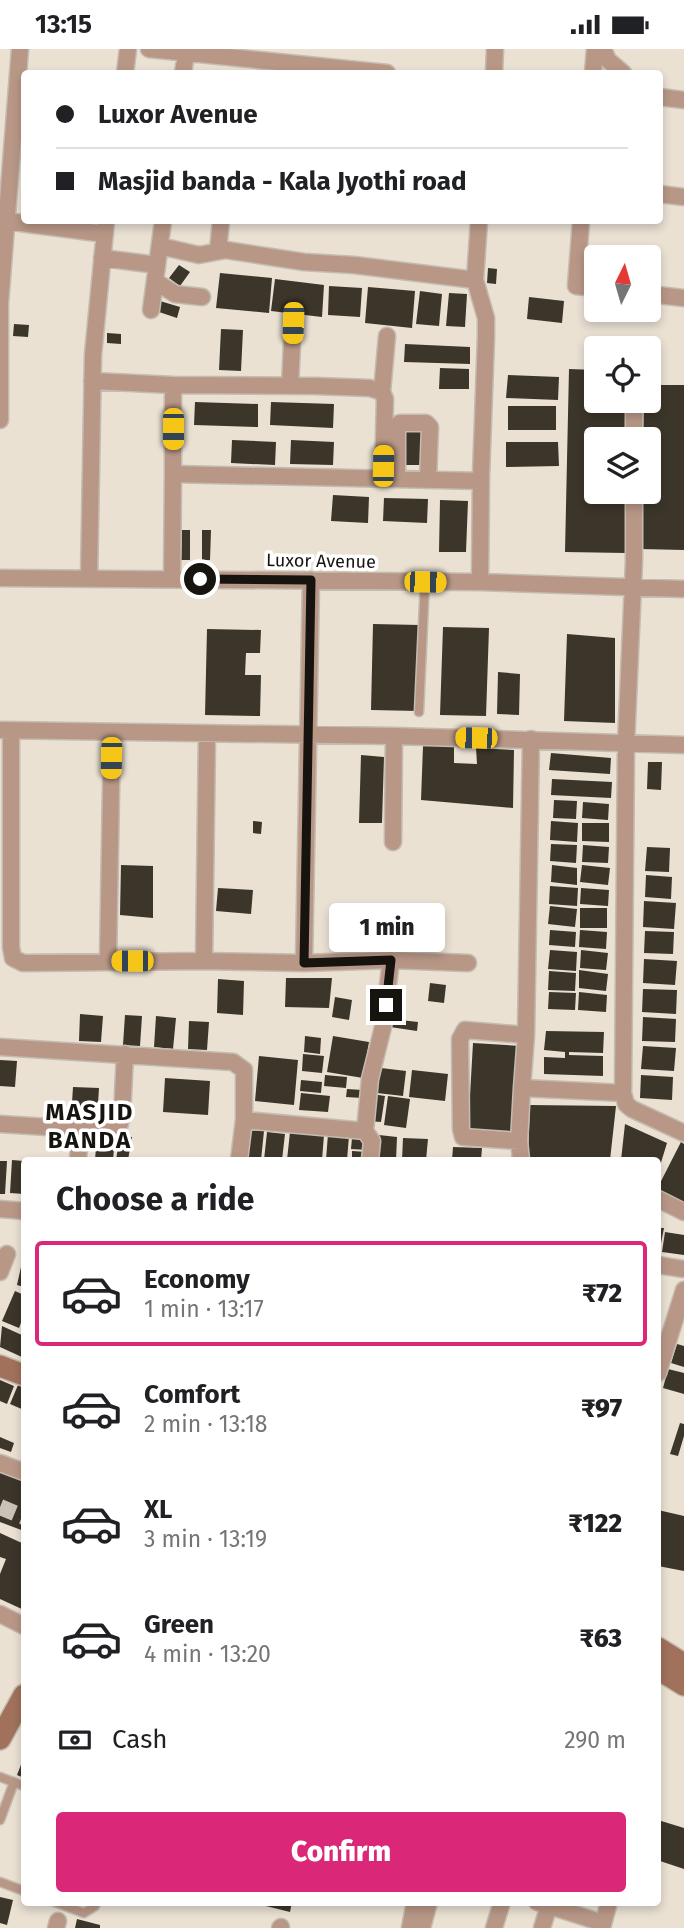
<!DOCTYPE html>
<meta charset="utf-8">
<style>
:root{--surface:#fff;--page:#f6f6f6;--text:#202124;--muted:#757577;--line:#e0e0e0;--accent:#db2777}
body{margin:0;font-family:"Fira Sans",sans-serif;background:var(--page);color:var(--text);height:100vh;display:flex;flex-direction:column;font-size:26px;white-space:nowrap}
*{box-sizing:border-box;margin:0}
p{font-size:23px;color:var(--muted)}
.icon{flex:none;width:38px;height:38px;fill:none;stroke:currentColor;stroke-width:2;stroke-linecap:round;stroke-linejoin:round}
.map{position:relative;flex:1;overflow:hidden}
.sheet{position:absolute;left:21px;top:1108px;width:640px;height:749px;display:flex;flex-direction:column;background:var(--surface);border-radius:7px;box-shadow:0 4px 10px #0003}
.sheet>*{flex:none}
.top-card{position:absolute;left:21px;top:21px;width:642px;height:154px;border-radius:7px;box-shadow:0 4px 10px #0003;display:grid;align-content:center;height:154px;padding:0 35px;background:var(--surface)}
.needle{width:46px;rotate:5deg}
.controls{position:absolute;left:584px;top:196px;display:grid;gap:14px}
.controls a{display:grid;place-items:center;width:77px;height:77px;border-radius:7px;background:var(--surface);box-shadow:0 4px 10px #0003;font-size:35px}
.end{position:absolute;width:32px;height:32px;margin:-16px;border:9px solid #17140f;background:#fff;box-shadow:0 0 0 4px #fff}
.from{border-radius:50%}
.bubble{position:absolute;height:49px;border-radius:7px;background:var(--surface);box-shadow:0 4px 10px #0003;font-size:23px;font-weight:800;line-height:49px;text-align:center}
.car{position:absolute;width:21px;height:42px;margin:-21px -10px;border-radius:9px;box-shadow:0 0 5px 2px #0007;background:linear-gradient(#f5c518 24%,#345 0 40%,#f5c518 0 76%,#345 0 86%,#f5c518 0)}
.top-card b{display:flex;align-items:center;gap:24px;height:66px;font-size:26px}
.top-card b+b{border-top:2px solid var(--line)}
.top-card i{width:18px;height:18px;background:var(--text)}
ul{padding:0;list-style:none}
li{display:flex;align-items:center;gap:21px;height:105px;margin:0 14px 10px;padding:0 21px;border:4px solid transparent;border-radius:7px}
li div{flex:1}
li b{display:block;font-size:26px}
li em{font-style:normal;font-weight:800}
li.active{border-color:var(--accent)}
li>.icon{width:63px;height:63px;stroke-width:1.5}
h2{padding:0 35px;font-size:32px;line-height:84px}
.pay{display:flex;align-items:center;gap:18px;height:77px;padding:0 35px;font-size:26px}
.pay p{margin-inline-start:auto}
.primary-button{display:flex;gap:14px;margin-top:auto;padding:14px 35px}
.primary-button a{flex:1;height:80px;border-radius:7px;background:var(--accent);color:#fff;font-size:28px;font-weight:800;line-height:80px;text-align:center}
.status{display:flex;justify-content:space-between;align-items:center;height:49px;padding:0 35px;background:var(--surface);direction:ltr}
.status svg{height:19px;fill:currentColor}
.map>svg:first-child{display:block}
</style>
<div class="status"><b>13:15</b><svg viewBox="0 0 49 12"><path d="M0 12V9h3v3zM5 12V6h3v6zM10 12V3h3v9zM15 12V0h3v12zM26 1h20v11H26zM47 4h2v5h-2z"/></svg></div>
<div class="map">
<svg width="684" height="1879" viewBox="0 0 684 1879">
<rect width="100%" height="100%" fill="#eae1d3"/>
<path fill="#3c352a" d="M179 216 190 223 180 237 169 229Z
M488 219 497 220 496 235 487 234Z
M220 224 272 229 269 264 216 259Z
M275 230 324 236 322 268 271 262Z
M329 237 362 239 360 268 328 266Z
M368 238 415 242 412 279 365 274Z
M420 242 442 245 439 277 416 275Z
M449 244 467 245 465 278 446 277Z
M529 248 564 252 562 274 527 270Z
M160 252 180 258 177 269 156 262Z
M14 275 29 276 28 288 13 287Z
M221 280 243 281 241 322 219 321Z
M107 284 121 285V295L107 294Z
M405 295 470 298V315L404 313Z
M440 319 469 320V340H439Z
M569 320 597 321V352H630L629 390H597V443H628L626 504 565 503Z
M508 326 559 328 558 351 506 349Z
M649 336H684V501L640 500 641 443H649V390H643L644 352H649Z
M195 353 258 355V378L194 376Z
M271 353 334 355 333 379 270 376Z
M508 357H556V381H508Z
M404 374H426V416H404Z
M232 391 276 393 275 416 231 414Z
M291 391 334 393 333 416 290 415Z
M506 393H558L559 417 506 418Z
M333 446 369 448 368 474 331 472Z
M384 449 428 450 427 474 383 472Z
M440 451 468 452 466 503H439Z
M182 481H190V511H181Z
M202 481H211L210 511H202Z
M373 575 420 576 418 662 371 661Z
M443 578 489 579 486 667 440 666Z
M207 580 261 581 260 604H246L245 626H261L260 667 205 666Z
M567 585 615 589V674L564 672Z
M498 623 520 625 519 666 497 665Z
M423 697H454V714L477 715 476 699 514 701 513 759 421 751Z
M551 704 611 709 610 725 549 721Z
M361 706 384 708 382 774H359Z
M648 713H662L661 741 647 740Z
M552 730 612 733 611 749 551 746Z
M554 751 577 752 576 770 553 769Z
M583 753 609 755 608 771 582 769Z
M253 772 262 773 261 785 253 784Z
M551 772 578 774 577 793 550 791Z
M582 774H609V793L582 792Z
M551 795 577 796 576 814 550 812Z
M583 796 609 798 608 814 582 813Z
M647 798 670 799 669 823 645 822Z
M121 816 153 817V869L120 866Z
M552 816 577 819V836L551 833Z
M582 816 610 819 608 836 580 833Z
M646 826 672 828 671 850 645 848Z
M550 837 578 839 577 857 549 855Z
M218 839 253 841 251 865 216 862Z
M581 839 609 841 608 857 580 855Z
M644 852 676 854 674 880 643 878Z
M550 857 577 860 575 878 548 875Z
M580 859H607V879H580Z
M550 881 576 883 575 898 549 896Z
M580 881 607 883 606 900 579 898Z
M645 882 674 883 673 905 644 904Z
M550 901 577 903 576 922 548 920Z
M581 901 608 904 606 921 580 919Z
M644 910 677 912 675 936 643 934Z
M579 921 608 925 606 942 579 939Z
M549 922 576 924 575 942 548 941Z
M286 929H332L329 959 285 958Z
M218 930 244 932 243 966 217 964Z
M430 934 446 936 444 954 428 952Z
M643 940 677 941 676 965 642 963Z
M549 943 576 944 575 961 548 960Z
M579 943 607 946 606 963 578 961Z
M335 948 352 951 349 971 332 968Z
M80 965 103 967 101 993 79 992Z
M125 966 142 967 140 997 123 996Z
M156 967 176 969 173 1000 154 998Z
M643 968 676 970 675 993 642 992Z
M391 970 418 973 417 982 390 978Z
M189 972 209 973 207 1001 188 1000Z
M546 982 604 983 603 1004 569 1003V1006L603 1007V1027L544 1025V1008L565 1009V1003L544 1001Z
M305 987 321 989 320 1005 304 1003Z
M333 987 369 993 363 1029 327 1023Z
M473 994 521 997 516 1085 468 1082Z
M643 997 676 999 674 1022 641 1020Z
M303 1005 324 1007 322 1024 302 1022Z
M259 1007 298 1011 294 1056 255 1052Z
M0 1011 17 1012 15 1038 0 1037Z
M381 1019 406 1022 403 1047 377 1044Z
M412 1021 448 1025 445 1052 409 1048Z
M325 1026 347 1028 346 1039 324 1037Z
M641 1026 673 1028 672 1051 640 1049Z
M165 1029 210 1032 208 1066 163 1063Z
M301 1031 322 1033 321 1044 300 1042Z
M73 1038 99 1039 97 1070 71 1069Z
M347 1040 363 1041 362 1049 346 1048Z
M301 1044 330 1047 328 1063 299 1061Z
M372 1045 385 1047 381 1073 368 1072Z
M388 1047 410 1050 406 1079 384 1076Z
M530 1056 616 1057 610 1111H528Z
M625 1075 667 1094 659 1120 658 1111H621Z
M247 1081 264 1082 261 1111H244Z
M267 1083 285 1085 282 1111H264Z
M290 1083 324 1086 322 1111H287Z
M328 1085 349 1087 347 1111H326Z
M97 1086 115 1088 113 1111H95Z
M120 1086 132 1088 128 1111H116Z
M379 1086 397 1088 396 1111H377Z
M352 1089 368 1090V1101L351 1100Z
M403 1089 428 1090 426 1111H402Z
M681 1093 684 1095V1160L658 1147V1138Z
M453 1098 482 1099 481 1111H452Z
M352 1102 367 1103V1111H352Z
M12 1111 24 1112V1145L10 1144Z
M0 1112H7L5 1145H0Z
M658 1179H664L659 1204H658Z
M665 1183 684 1186V1206L662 1203Z
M21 1218 24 1219V1238L17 1236Z
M15 1242 24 1246V1266L19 1279 2 1272Z
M2 1277 24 1287V1309L0 1298Z
M677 1295 684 1297V1318L671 1314Z
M668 1320 684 1324V1345L663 1339Z
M0 1331 14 1337 7 1355 0 1352Z
M18 1336 24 1339V1361L10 1355Z
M680 1374 684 1375V1387L678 1407 670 1405Z
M0 1388 14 1394 11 1403 0 1399Z
M0 1416 24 1425V1482L0 1473Z
M658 1461 684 1467V1522L658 1517Z
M0 1484 24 1495V1561L0 1550V1525L6 1510 0 1508Z
M24 1708V1729L17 1726Z
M658 1771 684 1779V1820L660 1812 658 1817Z
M0 1848 13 1851 7 1876 0 1874Z
M250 1853H292L290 1863Z
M77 1870 100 1876V1879H75Z"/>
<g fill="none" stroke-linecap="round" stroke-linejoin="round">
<path stroke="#cac2b6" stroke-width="16" stroke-dasharray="16 8" stroke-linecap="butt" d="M0 1458 24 1468"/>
<defs>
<path id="service" d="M419 663 425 532
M0 1728 24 1737
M0 1771 14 1733
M0 1833 24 1842
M55 1853 84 1864 95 1857 96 1853"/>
<path id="minor" d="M149 0 387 24
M603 0 608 11 623 24
M125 24 128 0
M183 24 186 4
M494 24 495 0
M593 24 595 0
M660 48 684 51
M660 145 684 148
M6 172 105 185
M479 172 475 231 486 269V288L481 426 480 533
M581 172 576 237 597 239
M160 197 199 206 226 201 304 213 354 216 475 231
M218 201 221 172
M102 209 157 216
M155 232 175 245 202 248
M649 245 684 249
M0 253V371
M0 254 20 0
M151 261 163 172
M92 332 173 336
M290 337 293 274
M382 343 387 287
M634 390V352
M383 430 385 350 382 343 370 339 316 337 173 336V425L481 432
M397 430V377L400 374H426L430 378 428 431
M634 443V512L626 695 623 1044 626 1055 632 1060 684 1084
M0 529 480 533 684 540
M89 530 93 306 106 172
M172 530 173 425
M0 681 394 687 684 696
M11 682V898L13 909 23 914 204 912 304 914 391 911 468 914
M531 690 526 986 522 1039 623 1044
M393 793 394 687
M108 912 112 683
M204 912 207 685
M304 914 311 531
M0 998 233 1013 244 1021V1071L365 1082
M0 1075 110 1082 119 1078 122 1066 125 1005
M519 1092 522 1039
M78 1111 80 1080
M239 1111 244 1071
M370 1111 372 1092 365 1082 370 1030 383 978 391 911
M521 1111 519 1092 463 1088 461 1080 460 990 465 981 526 986
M658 1150 684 1163
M0 1160 24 1162
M658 1216 684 1220
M0 1223 7 1205
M658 1324 684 1241
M0 1414 24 1423
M0 1565 24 1577
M537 1853 603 1874
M56 1879 58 1872
M280 1879 281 1878
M410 1879 415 1853
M422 1879 429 1853
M494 1879 502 1853
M542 1879 550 1853
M602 1879 609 1853"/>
<path id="secondary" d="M0 1317 24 1326
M658 1599 684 1615
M658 1620 684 1636
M0 1690 24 1646"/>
</defs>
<use href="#service" stroke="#c4bcb0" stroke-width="11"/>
<use href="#minor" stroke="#c4bcb0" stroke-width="19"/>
<use href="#secondary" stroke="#c4bcb0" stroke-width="24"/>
<use href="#service" stroke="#b89787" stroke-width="8"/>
<use href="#minor" stroke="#b89787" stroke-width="16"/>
<use href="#secondary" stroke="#a1715b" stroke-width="21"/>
</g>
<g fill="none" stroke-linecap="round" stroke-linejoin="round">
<path stroke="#17140f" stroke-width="9" d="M200 530 311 531 304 914 391 911 386 956"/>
</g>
<g text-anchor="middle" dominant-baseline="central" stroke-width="7" stroke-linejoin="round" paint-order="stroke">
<g font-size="18" fill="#17140f" stroke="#fff">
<text transform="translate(321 512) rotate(1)">Luxor Avenue</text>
</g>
<g font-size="24" font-weight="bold" letter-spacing="2" fill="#17140f" stroke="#fff">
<text x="90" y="1063">MASJID<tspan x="90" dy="28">BANDA</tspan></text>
</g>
</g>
</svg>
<div class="controls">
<a><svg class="needle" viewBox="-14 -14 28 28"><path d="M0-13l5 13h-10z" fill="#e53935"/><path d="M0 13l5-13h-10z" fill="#757577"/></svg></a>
<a><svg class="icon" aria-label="locate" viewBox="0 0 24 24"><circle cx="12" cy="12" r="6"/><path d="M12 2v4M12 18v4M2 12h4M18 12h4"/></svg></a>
<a><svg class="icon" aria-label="layers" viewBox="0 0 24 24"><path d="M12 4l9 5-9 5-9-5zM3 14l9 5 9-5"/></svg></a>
</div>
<i class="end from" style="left:200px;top:530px"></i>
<i class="end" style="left:386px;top:956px"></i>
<div class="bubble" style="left:329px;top:854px;width:116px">1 min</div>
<i class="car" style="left:293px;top:274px;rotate:182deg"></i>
<i class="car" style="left:173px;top:380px;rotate:180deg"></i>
<i class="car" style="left:383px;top:417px;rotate:1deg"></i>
<i class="car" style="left:425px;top:533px;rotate:91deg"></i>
<i class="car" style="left:476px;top:689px;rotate:271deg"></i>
<i class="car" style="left:111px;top:709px;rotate:181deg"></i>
<i class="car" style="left:132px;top:912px;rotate:270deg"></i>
<div class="top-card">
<b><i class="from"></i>Luxor Avenue</b>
<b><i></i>Masjid banda - Kala Jyothi road</b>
</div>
<section class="sheet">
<h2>Choose a ride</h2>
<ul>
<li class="active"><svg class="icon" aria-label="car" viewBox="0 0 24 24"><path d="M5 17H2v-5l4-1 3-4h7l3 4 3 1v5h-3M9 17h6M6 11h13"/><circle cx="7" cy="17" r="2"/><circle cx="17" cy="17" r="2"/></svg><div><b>Economy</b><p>1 min · 13:17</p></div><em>₹72</em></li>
<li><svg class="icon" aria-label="car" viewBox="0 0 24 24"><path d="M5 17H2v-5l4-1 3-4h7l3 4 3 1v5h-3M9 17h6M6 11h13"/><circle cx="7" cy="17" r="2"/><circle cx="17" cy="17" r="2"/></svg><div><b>Comfort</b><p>2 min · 13:18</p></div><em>₹97</em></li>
<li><svg class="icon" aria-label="car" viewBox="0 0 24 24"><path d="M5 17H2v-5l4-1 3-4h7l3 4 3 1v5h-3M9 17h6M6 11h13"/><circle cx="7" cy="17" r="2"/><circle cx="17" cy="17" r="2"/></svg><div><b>XL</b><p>3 min · 13:19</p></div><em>₹122</em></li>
<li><svg class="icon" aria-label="car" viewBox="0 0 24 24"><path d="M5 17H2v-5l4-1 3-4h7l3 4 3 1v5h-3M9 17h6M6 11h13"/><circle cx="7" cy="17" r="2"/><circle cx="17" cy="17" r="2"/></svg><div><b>Green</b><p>4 min · 13:20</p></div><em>₹63</em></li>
</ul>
<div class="pay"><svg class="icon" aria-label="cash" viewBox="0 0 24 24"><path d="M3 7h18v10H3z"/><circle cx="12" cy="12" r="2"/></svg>Cash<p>290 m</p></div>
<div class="primary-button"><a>Confirm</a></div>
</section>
</div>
